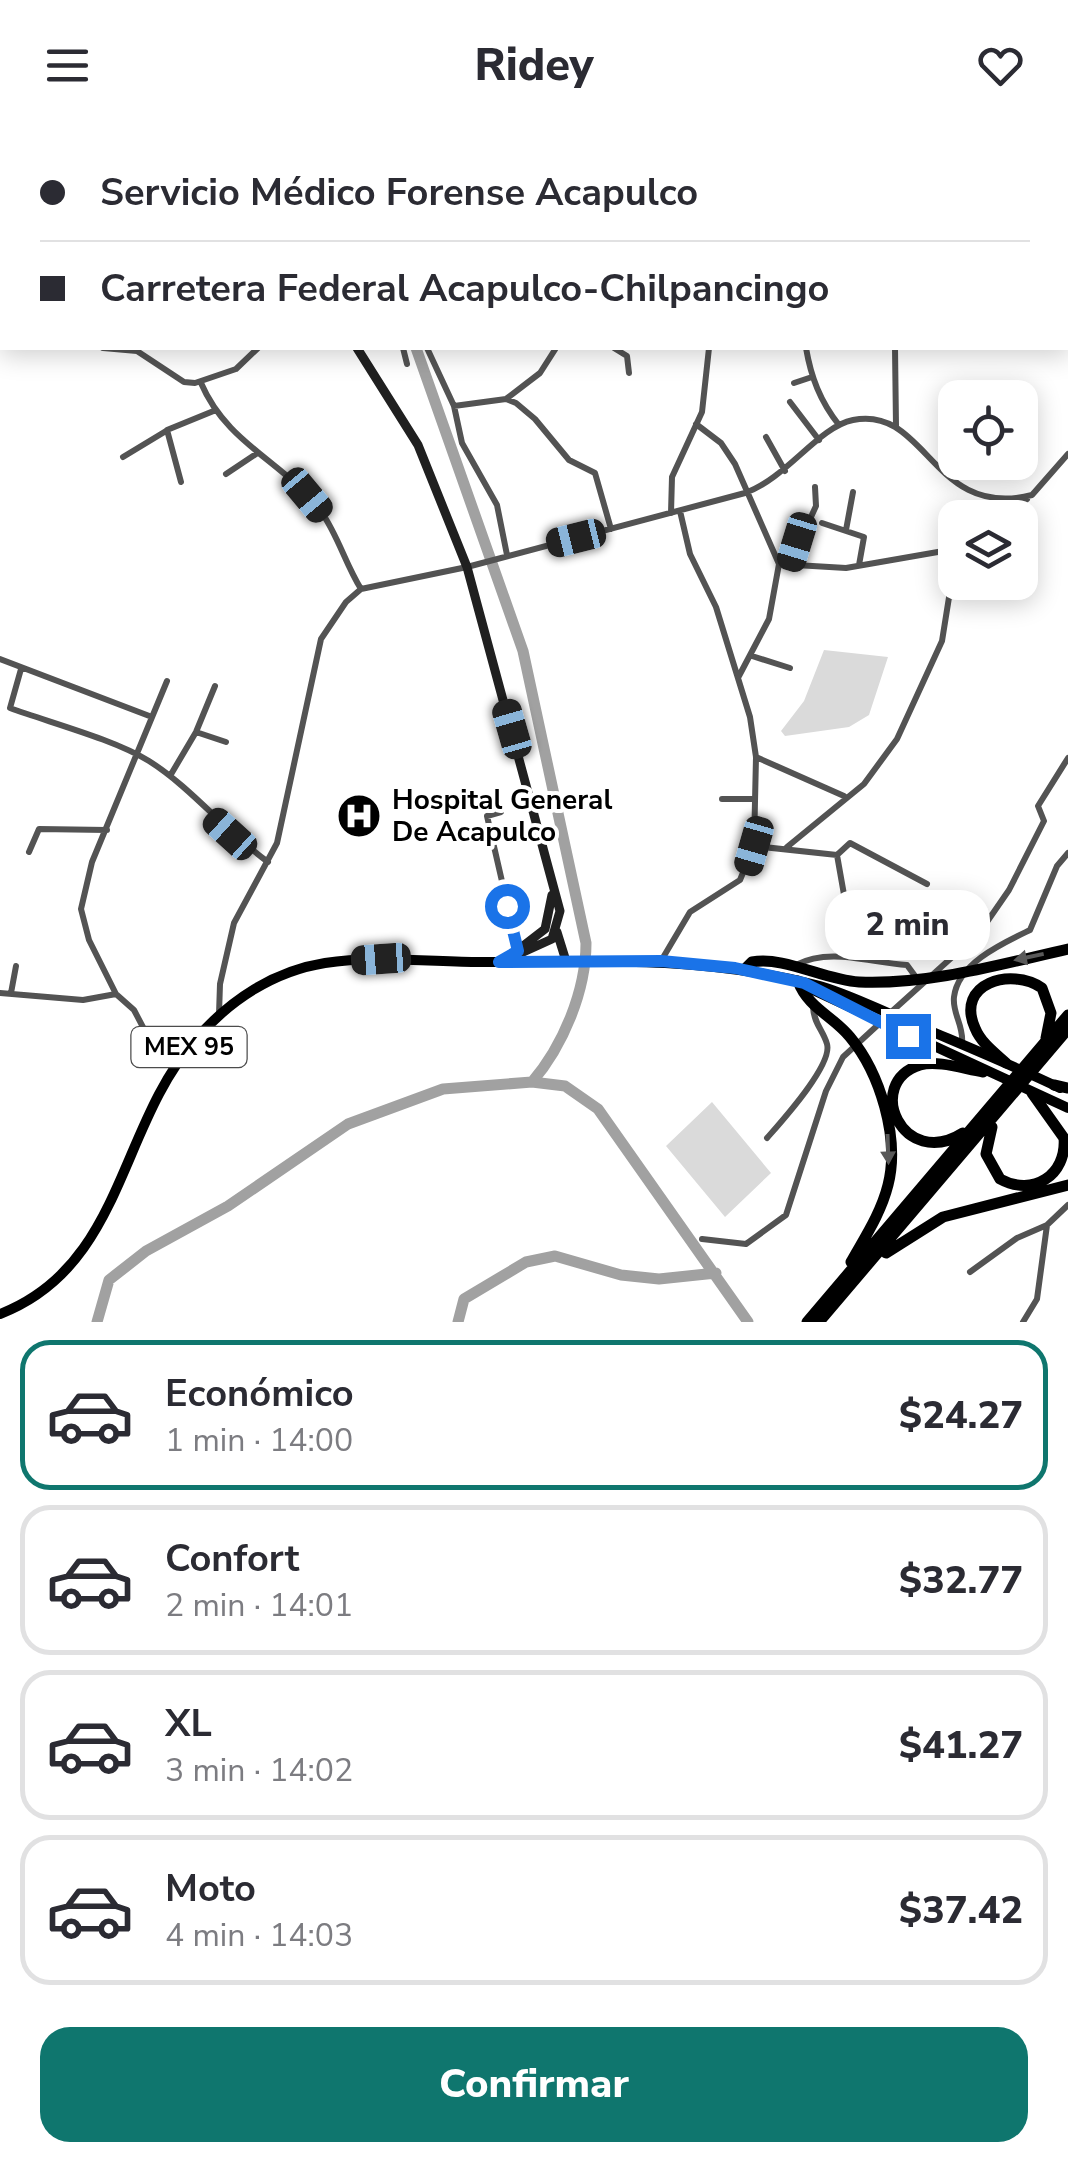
<!DOCTYPE html>
<html lang="es">
<meta charset="utf-8">
<style>
:root{--surface:#fff;--page:#f7f7f7;--text:#2b2b33;--muted:#7c7c81;--line:#e1e1e2;--accent:#0f766e}
body{margin:0;font-family:"Nunito Sans",sans-serif;background:var(--page);color:var(--text);height:100vh;display:flex;flex-direction:column;font-size:38px;white-space:nowrap}
*{box-sizing:border-box;margin:0}
p{font-size:32px;color:var(--muted)}
.icon{flex:none;width:55px;height:55px;fill:none;stroke:currentColor;stroke-width:2;stroke-linecap:round;stroke-linejoin:round}
.map{position:relative;height:1192px;overflow:hidden}
.details{display:flex;flex-direction:column;background:var(--surface);flex:1}
.details>*{flex:none}
.guide{position:absolute;left:0px;top:0px;width:1070px;height:220px;box-shadow:0 5px 25px #0003;display:grid;align-content:center;height:220px;padding:0 40px;background:var(--surface)}
.controls{position:absolute;left:938px;top:250px;display:grid;gap:20px}
.controls a{display:grid;place-items:center;width:100px;height:100px;border-radius:20px;background:var(--surface);box-shadow:0 5px 25px #0003;font-size:50px}
.end{position:absolute;width:45px;height:45px;margin:-22px;border:12px solid #1a73e8;background:#fff;box-shadow:0 0 0 5px #fff}
.from{border-radius:50%}
.bubble{position:absolute;height:70px;border-radius:30px;background:var(--surface);box-shadow:0 5px 25px #0003;font-size:32px;font-weight:800;line-height:70px;text-align:center}
.car{position:absolute;width:30px;height:60px;margin:-30px -15px;border-radius:12px;box-shadow:0 0 8px 2px #0007;background:linear-gradient(#222 24%,#8ab4d8 0 40%,#222 0 76%,#8ab4d8 0 86%,#222 0)}
.guide b{display:flex;align-items:center;gap:35px;height:95px;font-size:38px}
.guide b+b{border-top:2px solid var(--line)}
.guide i{width:25px;height:25px;background:var(--text)}
ul{padding:18px 0 0;list-style:none}
li{display:flex;align-items:center;gap:30px;height:150px;margin:0 20px 15px;padding:0 20px;border:5px solid var(--line);border-radius:30px}
li div{flex:1}
li b{display:block;font-size:38px}
li em{font-style:normal;font-weight:800}
li.on{border-color:var(--accent)}
li>.icon{width:90px;height:90px;stroke-width:1.5}
.primary-button{display:flex;gap:20px;margin-top:auto;padding:20px 40px}
.primary-button a{flex:1;height:115px;border-radius:30px;background:var(--accent);color:#fff;font-size:40px;font-weight:800;line-height:115px;text-align:center}
header{display:flex;justify-content:space-between;align-items:center;height:130px;padding:0 40px;background:var(--surface);font-size:45px;font-weight:800}
.map>svg:first-child{display:block}
</style>
<header><svg class="icon" aria-label="menu" viewBox="0 0 24 24"><path d="M4 6h16M4 12h16M4 18h16"/></svg>Ridey<svg class="icon" aria-label="heart" viewBox="0 0 24 24"><path d="M12 20l-8-8c-3-5 5-10 8-4 3-6 11-1 8 4z"/></svg></header>
<div class="map">
<svg width="1068" height="1192" viewBox="0 0 1068 1192">
<rect width="100%" height="100%" fill="#fff"/>
<path fill="#dadada" d="M824 520 888 527 869 585 849 597 785 606 781 601 804 571Z
M712 972 771 1043 725 1087 666 1016Z"/>
<g fill="none" stroke-linecap="round" stroke-linejoin="round">
<path stroke="#a1a1a1" stroke-width="11" d="M367 0V2
M416 218 523 521 586 813C586 861 563 916 532 952
M97 1192 109 1150 146 1121 228 1076 348 994 443 959 532 952 565 956 598 979 748 1192
M458 1192 464 1169 526 1132 555 1126 621 1145 659 1149 716 1143"/>
<path stroke="#535353" stroke-width="6" d="M320 0 330 2
M665 0 666 2
M65 2 66 0
M356 2V0
M408 2 409 0
M426 2 428 0
M0 57 2 51
M0 69 2 68
M0 106 2 105
M0 162H2
M0 207H2
M103 218 137 221 184 252 195 253 236 239 258 218
M403 218 407 234
M427 218 454 276 462 313 497 375 507 425
M614 218 627 226 629 243
M806 218C811 247 820 271 839 295
M895 218 896 296
M201 253C228 316 286 332 322 383 338 406 346 435 361 459
M794 253 812 247
M506 269 540 243 556 218
M790 272 819 310
M454 276 506 269 516 273 535 289 569 330 595 343 611 399
M696 294 721 313 735 334 779 434 769 489 739 546
M766 307 785 341
M123 327 166 301
M226 344 256 324
M181 352 167 300 216 280
M671 383 672 347 702 282 709 218
M1001 388 1027 369
M822 393 864 407 859 435
M846 400 853 362
M779 434 846 438 955 419
M789 435 816 376 815 357
M752 526 790 538
M0 529 152 587
M21 539 10 578C51 593 113 609 149 631 193 659 225 701 268 732
M167 551 92 732 81 779 89 810 116 864 134 880 156 922 175 936
M196 602 226 612
M756 627 844 666
M170 646 196 602 215 556
M722 669H755
M501 682 487 686 518 821
M754 716 837 725
M787 717 864 654 897 609 942 511 955 430
M29 722 39 699 107 700
M837 725 850 713 927 754
M837 725 846 776 859 783
M661 831 690 782 740 750 754 716 756 627 750 587 716 477 690 424 680 381
M796 835C830 817 870 833 907 835L918 850
M0 863 83 870 116 864
M11 863 16 836
M219 884 220 854 234 793 277 713 321 509 346 472 361 459 467 437 745 363C787 348 818 297 853 290 927 275 932 390 1032 365L1068 324
M889 884 980 802 1009 760 1044 691 1038 676 1068 628
M962 913C964 896 952 883 954 867 958 833 1003 813 1030 800L1057 736 1068 723
M767 1008C781 992 833 935 827 914 823 900 814 894 813 877
M702 1109 746 1114 786 1085 826 961 843 927 880 893
M970 1142 1017 1108 1047 1095 1068 1075
M1023 1192 1037 1169 1047 1095"/>
<path stroke="#535353" stroke-width="8" d="M142 2 149 0
M180 2H205
M0 14 2 15
M0 27H2"/>
<path stroke="#202020" stroke-width="9" d="M223 0 225 2
M382 0 383 2
M357 218 418 315 467 437 560 781 552 809 508 829
M557 802 566 831
M514 823 545 799 552 765"/>
<path stroke="#000" stroke-width="10" d="M813 860 1068 978
M0 1184C124 1136 118 996 197 908 230 870 274 841 325 833 375 825 426 832 476 832 592 831 703 826 816 855 847 863 877 879 907 891 958 913 1010 934 1060 958"/>
<path stroke="#000" stroke-width="11" d="M745 839 752 832C785 826 824 850 859 852 929 855 1001 834 1068 819
M798 851C808 878 833 886 850 907 880 943 900 1008 888 1055 881 1083 865 1107 851 1132
M1006 933C995 923 981 913 975 898 955 853 1011 837 1042 858L1051 883 1046 908
M1054 955 1068 958
M992 997 986 1024 1000 1049C1033 1067 1067 1045 1064 1008L1032 963
M963 1003C903 1041 863 953 920 935 938 930 964 939 983 942
M886 1123 943 1087 1068 1055
M807 1192 1068 885
M819 1192 1068 899"/>
</g>
<defs><path id="oneway-solid" d="M-6-.8H1V-3.2L6.5 0L1 3.2V.8H-6Z" transform="scale(2.5)"/></defs>
<g fill="#595959">
<use href="#oneway-solid" transform="translate(1029 827) rotate(168)"/>
<use href="#oneway-solid" transform="translate(888 1019) rotate(88)"/>
</g>
<g fill="none" stroke-linecap="round" stroke-linejoin="round">
<path stroke="#1a73e8" stroke-width="12" d="M507 776 518 821 499 832 661 831 735 838 804 853 908 906"/>
</g>
<defs>
<symbol id="hospital-disc" viewBox="-11 -11 22 22"><circle r="9.5" fill="#000" stroke="#fff"/><path d="M-5-5h3v3.5h4V-5h3V5h-3V1.5h-4V5h-3Z" fill="#fff"/></symbol>
</defs>
<g fill-rule="evenodd">
<use href="#hospital-disc" x="334" y="661" width="50" height="50"/>
</g>
<g text-anchor="middle" dominant-baseline="central" stroke-width="8" stroke-linejoin="round" paint-order="stroke">
<rect fill="#fff" stroke="#4c4c4c" stroke-width="2.5" x="131.5" y="897" width="115" height="40" rx="8"/>
<g font-size="25" font-weight="bold" fill="#000">
<text x="189" y="917">MEX 95</text>
</g>
<g font-size="28" font-weight="bold" fill="#000" stroke="#fff" text-anchor="start">
<text x="392" y="670">Hospital General<tspan x="392" dy="32">De Acapulco</tspan></text>
</g>
</g>
</svg>
<div class="controls">
<a><svg class="icon" aria-label="locate" viewBox="0 0 24 24"><circle cx="12" cy="12" r="6"/><path d="M12 2v4M12 18v4M2 12h4M18 12h4"/></svg></a>
<a><svg class="icon" aria-label="layers" viewBox="0 0 24 24"><path d="M12 4l9 5-9 5-9-5zM3 14l9 5 9-5"/></svg></a>
</div>
<i class="end from" style="left:507px;top:776px"></i>
<i class="end" style="left:908px;top:906px"></i>
<div class="bubble" style="left:825px;top:760px;width:165px">2 min</div>
<i class="car" style="left:307px;top:365px;rotate:140deg"></i>
<i class="car" style="left:576px;top:408px;rotate:256deg"></i>
<i class="car" style="left:797px;top:412px;rotate:197deg"></i>
<i class="car" style="left:512px;top:599px;rotate:344deg"></i>
<i class="car" style="left:230px;top:704px;rotate:312deg"></i>
<i class="car" style="left:754px;top:716px;rotate:196deg"></i>
<i class="car" style="left:381px;top:829px;rotate:266deg"></i>
<div class="guide">
<b><i class="from"></i>Servicio Médico Forense Acapulco</b>
<b><i></i>Carretera Federal Acapulco-Chilpancingo</b>
</div>
</div>
<section class="details">
<ul>
<li class="on"><svg class="icon" aria-label="car" viewBox="0 0 24 24"><path d="M5 17H2v-5l4-1 3-4h7l3 4 3 1v5h-3M9 17h6M6 11h13"/><circle cx="7" cy="17" r="2"/><circle cx="17" cy="17" r="2"/></svg><div><b>Económico</b><p>1 min · 14:00</p></div><em>$24.27</em></li>
<li><svg class="icon" aria-label="car" viewBox="0 0 24 24"><path d="M5 17H2v-5l4-1 3-4h7l3 4 3 1v5h-3M9 17h6M6 11h13"/><circle cx="7" cy="17" r="2"/><circle cx="17" cy="17" r="2"/></svg><div><b>Confort</b><p>2 min · 14:01</p></div><em>$32.77</em></li>
<li><svg class="icon" aria-label="car" viewBox="0 0 24 24"><path d="M5 17H2v-5l4-1 3-4h7l3 4 3 1v5h-3M9 17h6M6 11h13"/><circle cx="7" cy="17" r="2"/><circle cx="17" cy="17" r="2"/></svg><div><b>XL</b><p>3 min · 14:02</p></div><em>$41.27</em></li>
<li><svg class="icon" aria-label="car" viewBox="0 0 24 24"><path d="M5 17H2v-5l4-1 3-4h7l3 4 3 1v5h-3M9 17h6M6 11h13"/><circle cx="7" cy="17" r="2"/><circle cx="17" cy="17" r="2"/></svg><div><b>Moto</b><p>4 min · 14:03</p></div><em>$37.42</em></li>
</ul>
<div class="primary-button"><a>Confirmar</a></div>
</section>
